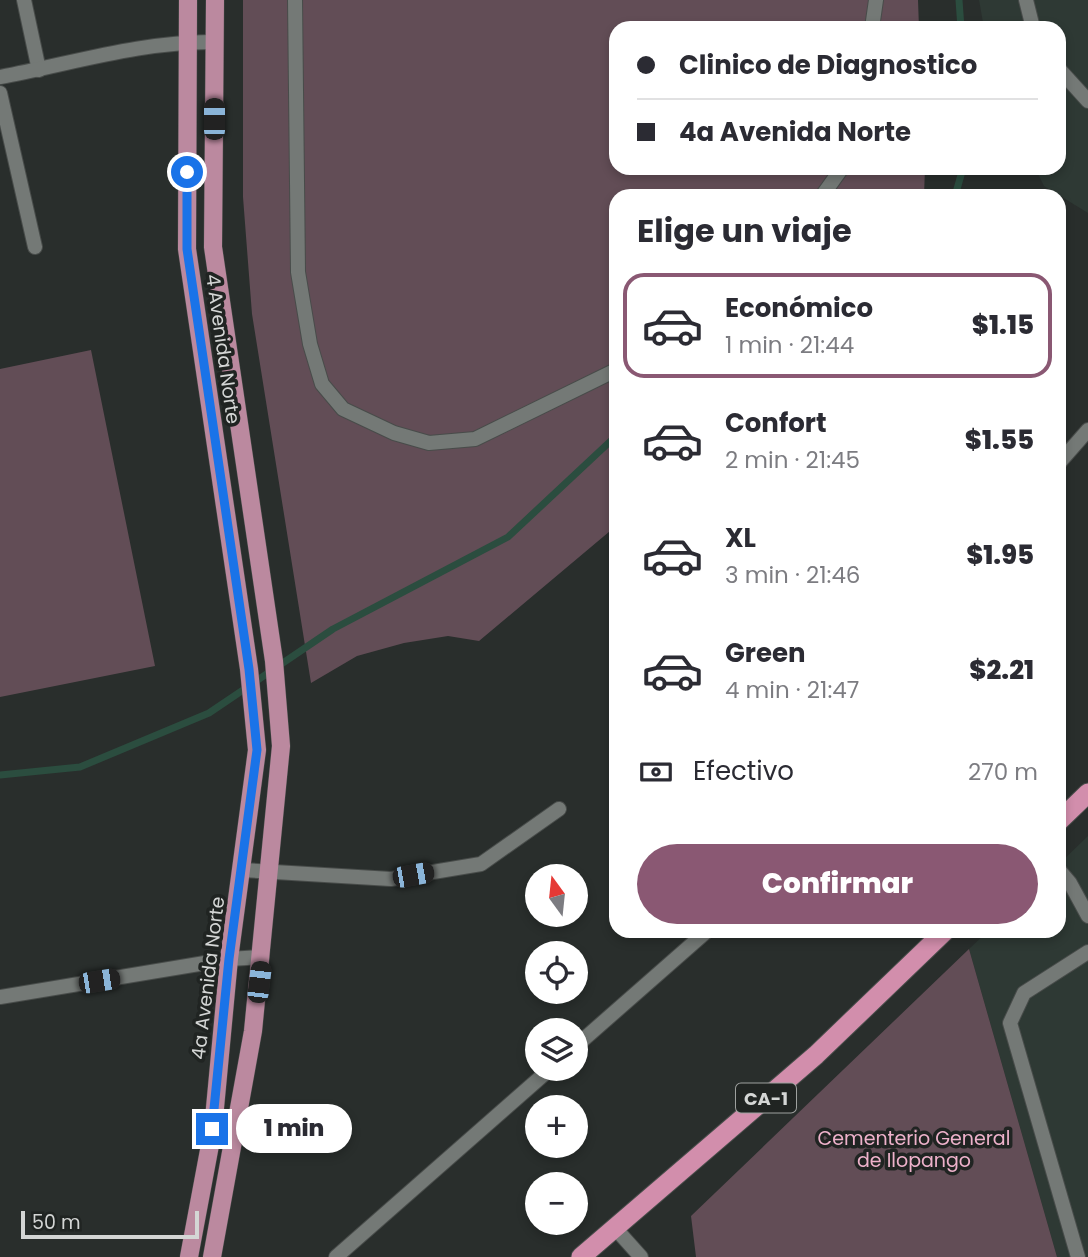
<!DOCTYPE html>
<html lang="es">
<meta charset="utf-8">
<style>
:root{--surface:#fff;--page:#f7f7f7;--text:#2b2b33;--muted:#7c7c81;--line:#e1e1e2;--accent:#8a5873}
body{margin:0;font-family:Poppins,sans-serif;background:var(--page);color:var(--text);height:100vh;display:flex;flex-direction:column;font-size:26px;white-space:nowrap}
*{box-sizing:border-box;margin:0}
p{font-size:23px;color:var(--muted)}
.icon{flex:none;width:38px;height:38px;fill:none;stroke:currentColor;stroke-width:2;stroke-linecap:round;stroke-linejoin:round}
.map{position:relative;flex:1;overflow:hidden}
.drawer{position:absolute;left:609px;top:189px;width:457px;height:749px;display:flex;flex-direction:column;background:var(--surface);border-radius:21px;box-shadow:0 4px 10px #0003}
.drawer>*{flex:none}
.top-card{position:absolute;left:609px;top:21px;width:457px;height:154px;border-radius:21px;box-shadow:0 4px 10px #0003;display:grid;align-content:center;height:154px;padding:0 28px;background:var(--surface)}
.needle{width:46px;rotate:345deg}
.buttons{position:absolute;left:525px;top:864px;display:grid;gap:14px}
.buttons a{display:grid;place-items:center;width:63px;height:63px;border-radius:50%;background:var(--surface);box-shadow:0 4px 10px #0003;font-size:35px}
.scale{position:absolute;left:21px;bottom:18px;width:178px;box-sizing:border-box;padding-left:7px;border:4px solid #d4d6d5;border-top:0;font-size:19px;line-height:24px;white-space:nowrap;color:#d4d6d5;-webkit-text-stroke:5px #202422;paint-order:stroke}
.end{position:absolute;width:32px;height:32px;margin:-16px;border:9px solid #1a73e8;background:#fff;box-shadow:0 0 0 4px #fff}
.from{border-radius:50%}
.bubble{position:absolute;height:49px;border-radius:24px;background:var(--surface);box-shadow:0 4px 10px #0003;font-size:23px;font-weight:800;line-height:49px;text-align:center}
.car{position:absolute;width:21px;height:42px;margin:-21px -10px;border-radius:9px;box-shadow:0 0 5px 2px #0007;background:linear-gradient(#222 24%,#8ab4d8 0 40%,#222 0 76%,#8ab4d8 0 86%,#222 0)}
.top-card b{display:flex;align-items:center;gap:24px;height:66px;font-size:26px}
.top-card b+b{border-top:2px solid var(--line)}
.top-card i{width:18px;height:18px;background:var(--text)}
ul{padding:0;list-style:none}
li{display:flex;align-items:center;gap:21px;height:105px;margin:0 14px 10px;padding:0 14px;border:4px solid transparent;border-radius:21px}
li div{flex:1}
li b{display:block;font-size:26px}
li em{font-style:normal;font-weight:800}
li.selected{border-color:var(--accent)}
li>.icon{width:63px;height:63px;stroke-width:1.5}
h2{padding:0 28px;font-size:32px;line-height:84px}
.pay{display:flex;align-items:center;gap:18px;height:77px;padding:0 28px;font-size:26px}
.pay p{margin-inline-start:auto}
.primary-button{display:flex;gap:14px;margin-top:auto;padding:14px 28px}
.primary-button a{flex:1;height:80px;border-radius:42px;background:var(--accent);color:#fff;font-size:28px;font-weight:800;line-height:80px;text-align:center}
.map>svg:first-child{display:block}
</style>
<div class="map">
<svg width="1088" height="1257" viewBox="0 0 1088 1257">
<rect width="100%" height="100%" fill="#292e2c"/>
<path fill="#2e3934" d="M979 0H1088V213L1044 186 1035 168H1059V28H984Z
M1088 836V1257H1057L969 949 988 931H1059V864Z"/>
<path fill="#624d56" d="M243 0H918L919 28H616V168H925L924 196H616V526L479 641 448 636 404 643 357 656 311 683 252 314 243 197Z
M91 350 155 666 0 697V369Z
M969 949 1057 1257H696L691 1216Z"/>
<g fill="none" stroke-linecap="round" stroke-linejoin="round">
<path stroke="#2b4d3f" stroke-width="7" d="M959 0 961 28
M955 196 963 168
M0 775 80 767 209 713 333 629 508 537 616 436"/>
<defs>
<path id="service" d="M295 0 298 272 310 344 322 384 343 409 394 433 429 443 475 439 616 370
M1026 0 1033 28
M872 28 876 0
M1059 69 1088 101
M822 196 842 168
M1059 463 1088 430
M242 870 391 879 481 864 559 809
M1059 870 1070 883 1088 916
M615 1228 641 1257
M1078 1257 1010 1023 1024 993 1088 952"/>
<path id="pedestrian" d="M24 0 39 70
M0 93 35 247"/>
<path id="minor" d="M0 77C70 64 143 41 215 42
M0 997 229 959 262 957
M576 1046 707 931
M336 1257 550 1069"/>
<path id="primary" d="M188 0 187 249 249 669 257 750 229 959 213 1129 189 1257
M212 1257 253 1031 281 746 274 661 213 247 215 0"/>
<path id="trunk" d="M1059 821 1088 793
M581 1257 816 1055 945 931"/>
</defs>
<use href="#service" stroke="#484c4a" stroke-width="16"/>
<use href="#pedestrian" stroke="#484c4a" stroke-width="16"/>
<use href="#minor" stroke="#484c4a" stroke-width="16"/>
<use href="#primary" stroke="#484c4a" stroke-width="19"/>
<use href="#trunk" stroke="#484c4a" stroke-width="21"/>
<use href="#service" stroke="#747976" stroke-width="14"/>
<use href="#pedestrian" stroke="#747976" stroke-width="14"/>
<use href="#minor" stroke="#747976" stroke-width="14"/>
<use href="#primary" stroke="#bb899f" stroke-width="18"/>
<use href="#trunk" stroke="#d28eac" stroke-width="19"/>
</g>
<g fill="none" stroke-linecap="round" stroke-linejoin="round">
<path stroke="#1a73e8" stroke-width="9" d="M187 172V249L249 669 257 750 229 959 212 1129"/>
</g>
<g text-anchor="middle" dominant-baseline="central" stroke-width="7" stroke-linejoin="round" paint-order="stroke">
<rect fill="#202422" stroke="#9ea19f" stroke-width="2" x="736" y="1083.5" width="60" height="29" rx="5"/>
<g font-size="18" font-weight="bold" fill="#d4d6d5">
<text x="766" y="1098">CA-1</text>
</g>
<g font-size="19" fill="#d4d6d5" stroke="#202422">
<text transform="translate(223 349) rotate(82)">4 Avenida Norte</text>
<text transform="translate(208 978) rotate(-83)">4a Avenida Norte</text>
</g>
<g font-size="19" fill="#eeb2cb" stroke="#202422">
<text x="914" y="1138">Cementerio General<tspan x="914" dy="22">de Ilopango</tspan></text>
</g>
</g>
</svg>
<div class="buttons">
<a><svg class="needle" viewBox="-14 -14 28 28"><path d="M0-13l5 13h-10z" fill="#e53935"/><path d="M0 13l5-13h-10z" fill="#7c7c81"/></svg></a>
<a><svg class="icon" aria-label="locate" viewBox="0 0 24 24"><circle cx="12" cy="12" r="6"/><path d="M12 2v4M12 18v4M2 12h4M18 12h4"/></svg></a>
<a><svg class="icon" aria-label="layers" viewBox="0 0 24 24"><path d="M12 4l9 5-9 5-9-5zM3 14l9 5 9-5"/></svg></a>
<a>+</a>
<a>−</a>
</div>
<div class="scale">50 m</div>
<i class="end from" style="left:187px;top:172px"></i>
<i class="end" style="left:212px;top:1129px"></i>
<div class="bubble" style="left:236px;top:1104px;width:116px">1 min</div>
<i class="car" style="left:214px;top:119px;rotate:0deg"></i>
<i class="car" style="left:413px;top:875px;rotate:80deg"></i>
<i class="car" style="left:99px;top:981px;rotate:81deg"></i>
<i class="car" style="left:259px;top:982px;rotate:7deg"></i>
<div class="top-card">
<b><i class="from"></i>Clinico de Diagnostico</b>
<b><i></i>4a Avenida Norte</b>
</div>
<section class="drawer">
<h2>Elige un viaje</h2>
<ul>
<li class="selected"><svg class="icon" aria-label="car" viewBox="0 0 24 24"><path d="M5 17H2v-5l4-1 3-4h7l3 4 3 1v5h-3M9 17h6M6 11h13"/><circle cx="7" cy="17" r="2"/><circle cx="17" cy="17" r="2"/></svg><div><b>Económico</b><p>1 min · 21:44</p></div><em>$1.15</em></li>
<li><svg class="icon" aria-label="car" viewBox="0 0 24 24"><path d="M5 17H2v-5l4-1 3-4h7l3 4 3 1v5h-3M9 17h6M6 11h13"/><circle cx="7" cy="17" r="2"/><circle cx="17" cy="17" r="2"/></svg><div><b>Confort</b><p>2 min · 21:45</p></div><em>$1.55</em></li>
<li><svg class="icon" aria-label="car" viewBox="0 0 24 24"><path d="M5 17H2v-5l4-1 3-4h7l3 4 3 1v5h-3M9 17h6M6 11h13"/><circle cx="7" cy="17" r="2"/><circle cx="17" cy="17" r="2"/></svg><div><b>XL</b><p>3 min · 21:46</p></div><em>$1.95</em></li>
<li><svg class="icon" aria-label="car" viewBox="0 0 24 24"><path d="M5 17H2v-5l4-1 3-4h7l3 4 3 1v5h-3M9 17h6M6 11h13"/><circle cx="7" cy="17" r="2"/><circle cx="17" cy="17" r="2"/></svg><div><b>Green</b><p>4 min · 21:47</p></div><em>$2.21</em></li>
</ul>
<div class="pay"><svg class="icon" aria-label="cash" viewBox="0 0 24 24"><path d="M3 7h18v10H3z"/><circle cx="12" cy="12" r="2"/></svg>Efectivo<p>270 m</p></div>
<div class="primary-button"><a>Confirmar</a></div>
</section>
</div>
